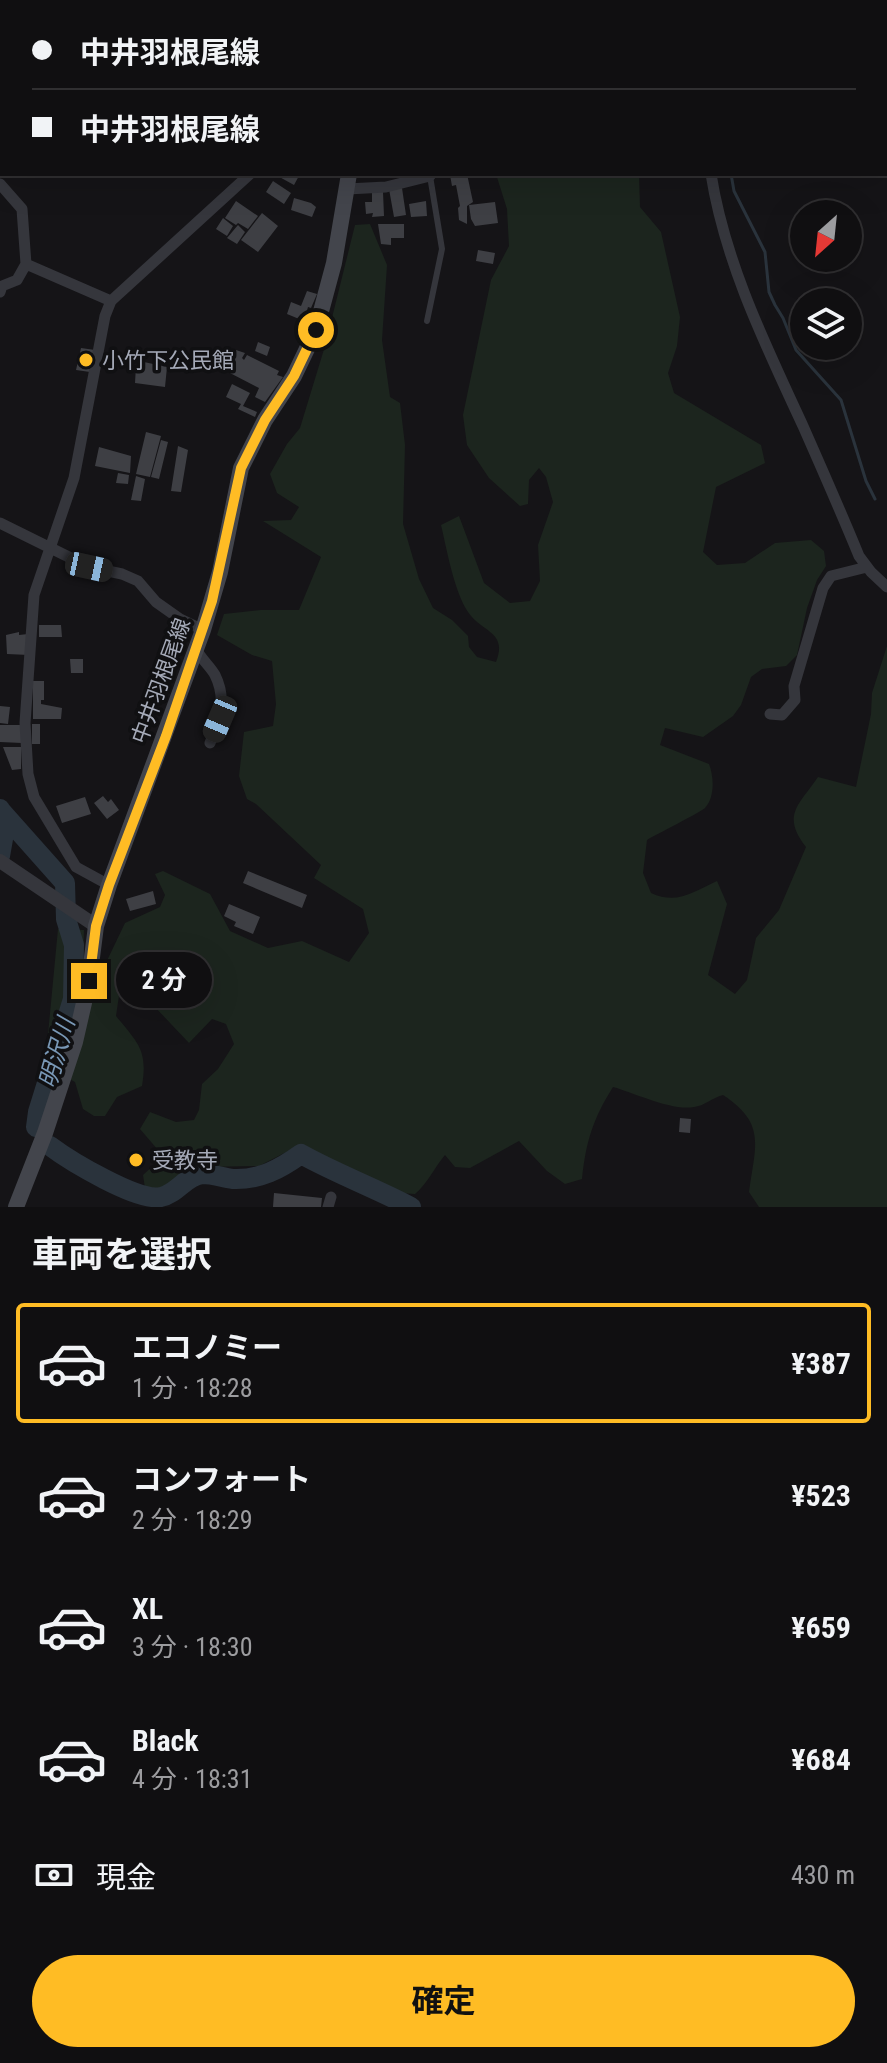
<!DOCTYPE html>
<html lang="ja">
<meta charset="utf-8">
<style>
:root{--surface:#100f11;--page:#19181a;--text:#f1f3f6;--muted:#9c9c9f;--line:#302f31;--accent:#ffbc24}
body{margin:0;font-family:"Roboto Condensed","Noto Sans JP",sans-serif;background:var(--page);color:var(--text);height:100vh;display:flex;flex-direction:column;font-size:30px;white-space:nowrap}
*{box-sizing:border-box;margin:0}
p{font-size:26px;color:var(--muted)}
.icon{flex:none;width:44px;height:44px;fill:none;stroke:currentColor;stroke-width:2;stroke-linecap:round;stroke-linejoin:round}
.map{position:relative;height:1207px;overflow:hidden}
.details{display:flex;flex-direction:column;background:var(--surface);flex:1}
.details>*{flex:none}
.guide{position:absolute;left:0px;top:0px;width:888px;height:176px;box-shadow:0 8px 32px #0002,0 0 0 2px var(--line);display:grid;align-content:center;height:176px;padding:0 32px;background:var(--surface)}
.needle{width:52px;rotate:207deg}
.tools{position:absolute;left:790px;top:200px;display:grid;gap:16px}
.tools a{display:grid;place-items:center;width:72px;height:72px;border-radius:50%;background:var(--surface);box-shadow:0 8px 32px #0002,0 0 0 2px var(--line);font-size:40px}
.end{position:absolute;width:36px;height:36px;margin:-18px;border:10px solid #ffbc24;background:#111;box-shadow:0 0 0 4px #111}
.from{border-radius:50%}
.bubble{position:absolute;height:56px;border-radius:28px;background:var(--surface);box-shadow:0 8px 32px #0002,0 0 0 2px var(--line);font-size:26px;font-weight:700;line-height:56px;text-align:center}
.car{position:absolute;width:24px;height:48px;margin:-24px -12px;border-radius:10px;box-shadow:0 0 6px 2px #0007;background:linear-gradient(#222 24%,#8ab4d8 0 40%,#222 0 76%,#8ab4d8 0 86%,#222 0)}
.guide b{display:flex;align-items:center;gap:28px;height:76px;font-size:30px}
.guide b+b{border-top:2px solid var(--line)}
.guide i{width:20px;height:20px;background:var(--text)}
ul{padding:0;list-style:none}
li{display:flex;align-items:center;gap:24px;height:120px;margin:0 16px 12px;padding:0 16px;border:4px solid transparent;border-radius:8px}
li div{flex:1}
li b{display:block;font-size:30px}
li em{font-style:normal;font-weight:700}
li.selected{border-color:var(--accent)}
li>.icon{width:72px;height:72px;stroke-width:1.5}
h2{padding:0 32px;font-size:36px;line-height:96px}
.pay{display:flex;align-items:center;gap:20px;height:88px;padding:0 32px;font-size:30px}
.pay p{margin-inline-start:auto}
.action{display:flex;gap:16px;margin-top:auto;padding:16px 32px}
.action a{flex:1;height:92px;border-radius:48px;background:var(--accent);color:#111;font-size:32px;font-weight:700;line-height:92px;text-align:center}
.map>svg:first-child{display:block}
</style>
<div class="map">
<svg width="887" height="1207" viewBox="0 0 887 1207">
<rect width="100%" height="100%" fill="#151417"/>
<path fill="#1c251e" d="M496 174H639L640 207 661 232 680 317 677 346 668 373 674 393 761 445 765 463 716 487 703 552 717 565 745 563 775 543 811 540 824 551 826 566 817 580 807 608 797 655 786 666 762 669 751 677 741 705 733 716 703 737 665 728 660 745 709 764C714 777 715 797 705 808 701 812 655 835 647 840L643 873 651 893C677 905 693 892 717 881L727 904 708 975 735 994 747 980 756 938 779 910 806 847C781 815 799 805 818 777L856 787 871 714 872 693 887 646V1207H759L749 1192C755 1146 767 1124 723 1095 712 1098 704 1106 694 1107 671 1111 635 1093 613 1087 593 1119 586 1141 582 1179L565 1184 547 1171 519 1141 470 1168 455 1167 445 1155C434 1168 428 1183 415 1194L400 1193 300 1145 259 1166 200 1167 163 1189 145 1188 143 1175 157 1162 158 1150 140 1129 150 1112 176 1122 194 1120 199 1110 202 1084 218 1069 234 1044 226 1024 212 1019 189 1043 153 1005 132 979 120 989 116 1016C138 1043 148 1050 142 1086L117 1097 105 1116H94L83 1109 75 1082 45 1066 58 929 84 930 83 962 102 971 125 923 160 907 165 895 155 874 163 871 210 894 230 931 268 948 302 941 349 962 369 933 363 909 314 878 321 865 256 804 247 799 239 776 244 732 273 726 276 704 272 661 252 655 217 635 224 614 261 610H299L321 557 263 521 291 520 299 507 277 493 270 474 287 444 300 428 325 346 355 225 370 224 387 265 382 340 390 397 400 403 405 445 403 524 419 579 433 608 452 620 468 636 469 647 477 657 496 662C508 631 482 633 468 612 454 591 447 550 441 525L459 516 484 583 510 603 530 601 540 581 538 545 553 502 546 477 539 468 529 480 528 504 520 506 489 478 467 445 463 415 491 280 509 246 507 209Z"/>
<g fill="none" stroke-linecap="round" stroke-linejoin="round">
<path stroke="#2a333c" stroke-width="3" d="M705 0 708 2
M731 174 734 191 765 252 769 292 775 305 783 318 796 350 841 400 866 481 875 499"/>
<path stroke="#2a333c" stroke-width="20" d="M1 811 65 883 66 919 74 945 73 999 38 1112 36 1127
M0 856 3 839 0 809
M50 1146C70 1161 138 1202 161 1197 177 1194 186 1175 203 1174 213 1174 223 1178 233 1179 260 1180 280 1169 301 1154 337 1174 375 1188 411 1207"/>
</g>
<path fill="#3e3f44" d="M274 174H300L294 185Z
M467 174 473 202 467 206V224L459 220 458 208 460 206 456 185 452 186 450 175Z
M273 181 291 193 284 204 266 192Z
M402 188 406 215 394 217 389 189Z
M372 192H383L384 216 372 217 373 213 366 214 365 202H372Z
M294 198 311 203 316 207 312 217 291 210Z
M236 201 258 216 248 229 238 223 236 225 225 218Z
M426 201 427 216 411 217 409 204Z
M495 202 498 223 475 226 471 219 469 205Z
M262 213 278 226 258 252 241 240Z
M223 218 233 226 227 236 216 229Z
M378 224H404V238H391V245L381 244Z
M238 225 245 232 237 244 227 238Z
M478 250 495 253 493 264 476 261Z
M307 291 317 294 311 308 308 307 304 321 287 314 291 302 301 306Z
M258 342 270 347 267 356 255 351Z
M81 348 95 350 90 372 76 370Z
M236 350 245 353 242 358 244 360 247 355 279 371 277 375 283 377 265 402 255 397 259 388 230 373 236 363 232 361Z
M144 362 167 367 165 387 135 383 136 366H143Z
M232 384 250 393 243 406 257 412 255 417 238 409 241 404 226 397Z
M146 432 161 436 150 477 136 474Z
M161 440 168 442 159 479 151 477Z
M178 446 188 450 181 492 171 491Z
M99 447 131 456 130 473 95 466Z
M118 473 129 475 128 484 116 483Z
M136 476 145 479 141 501 131 500Z
M39 625H61L62 637H39Z
M19 632V635L28 634 29 655 7 654 6 635Z
M70 659H83V673H71Z
M33 681H44V700H41V704L62 708 61 719H33Z
M0 706 10 707 8 724 0 723Z
M32 724H40V744H32Z
M0 725H23L22 743 0 742Z
M3 747H21V769L12 770Z
M103 796 108 802 111 799 119 810 107 819 94 803Z
M85 797 91 814 62 823 56 806Z
M248 871 307 895 302 908 243 883Z
M153 891 156 904 130 911 126 899Z
M229 904 260 917 253 934 234 926 236 922 224 916Z
M680 1118 691 1119 690 1133 679 1132Z
M274 1193 322 1198 321 1207H273Z"/>
<g fill="none" stroke-linecap="round" stroke-linejoin="round">
<path stroke="#35363c" stroke-width="6" d="M427 321 442 249 430 176 437 174"/>
<path stroke="#35363c" stroke-width="11" d="M79 0 105 2
M613 0 614 2
M802 0 803 2
M55 2 60 0
M276 2V0
M886 108H887
M711 174C725 263 766 346 803 426 822 469 841 512 859 556L871 572 887 587
M0 184 22 209 26 264 111 301
M347 189 386 187 430 176
M0 292 2 286 17 280 26 264
M0 523 89 567 122 574 138 581 156 602 180 619 203 630
M196 649C201 659 210 666 215 675 227 699 220 720 210 743
M770 714 782 715 795 700 794 686 823 588 831 576 867 567
M109 885 76 867 34 797 28 774 25 723 34 595 74 478 105 316 111 301 250 174
M328 1207 331 1197"/>
<path stroke="#35363c" stroke-width="14" d="M0 861 96 926"/>
<path stroke="#43454c" stroke-width="16" d="M395 2 396 0
M16 1207 45 1133 75 1042 89 981 96 926 109 885 203 630 220 572 241 468 265 420 294 376 316 330 334 263 349 174"/>
<path stroke="#595c64" stroke-width="18" d="M0 31H2
M0 45H2
M886 66H887"/>
</g>
<g fill="none" stroke-linecap="round" stroke-linejoin="round">
<path stroke="#ffbc24" stroke-width="10" d="M89 981 96 926 109 885 166 736 212 601 241 468 265 420 294 376 316 330"/>
</g>
<g fill="#ffbc24" stroke="#101012" stroke-width="3">
<circle cx="86" cy="360" r="8"/>
<circle cx="136" cy="1160" r="8"/>
</g>
<g text-anchor="middle" dominant-baseline="central" stroke-width="7" stroke-linejoin="round" paint-order="stroke">
<g font-size="22" fill="#a5aab8" stroke="#101012" text-anchor="start">
<text x="102" y="360">小竹下公民館</text>
<text x="152" y="1160">受教寺</text>
</g>
<g font-size="22" fill="#a5aab8" stroke="#101012">
<text transform="translate(161 681) rotate(-70)">中井羽根尾線</text>
</g>
<g font-size="24" font-style="italic" fill="#7998b6" stroke="#101012">
<text transform="translate(57 1053) rotate(-74)">明沢川</text>
</g>
</g>
</svg>
<div class="tools">
<a><svg class="needle" viewBox="-14 -14 28 28"><path d="M0-13l5 13h-10z" fill="#e53935"/><path d="M0 13l5-13h-10z" fill="#9c9c9f"/></svg></a>
<a><svg class="icon" aria-label="layers" viewBox="0 0 24 24"><path d="M12 4l9 5-9 5-9-5zM3 14l9 5 9-5"/></svg></a>
</div>
<i class="end from" style="left:316px;top:330px"></i>
<i class="end" style="left:89px;top:981px"></i>
<div class="bubble" style="left:116px;top:952px;width:96px">2 分</div>
<i class="car" style="left:89px;top:567px;rotate:102deg"></i>
<i class="car" style="left:220px;top:719px;rotate:203deg"></i>
<div class="guide">
<b><i class="from"></i>中井羽根尾線</b>
<b><i></i>中井羽根尾線</b>
</div>
</div>
<section class="details">
<h2>車両を選択</h2>
<ul>
<li class="selected"><svg class="icon" aria-label="car" viewBox="0 0 24 24"><path d="M5 17H2v-5l4-1 3-4h7l3 4 3 1v5h-3M9 17h6M6 11h13"/><circle cx="7" cy="17" r="2"/><circle cx="17" cy="17" r="2"/></svg><div><b>エコノミー</b><p>1 分 · 18:28</p></div><em>¥387</em></li>
<li><svg class="icon" aria-label="car" viewBox="0 0 24 24"><path d="M5 17H2v-5l4-1 3-4h7l3 4 3 1v5h-3M9 17h6M6 11h13"/><circle cx="7" cy="17" r="2"/><circle cx="17" cy="17" r="2"/></svg><div><b>コンフォート</b><p>2 分 · 18:29</p></div><em>¥523</em></li>
<li><svg class="icon" aria-label="car" viewBox="0 0 24 24"><path d="M5 17H2v-5l4-1 3-4h7l3 4 3 1v5h-3M9 17h6M6 11h13"/><circle cx="7" cy="17" r="2"/><circle cx="17" cy="17" r="2"/></svg><div><b>XL</b><p>3 分 · 18:30</p></div><em>¥659</em></li>
<li><svg class="icon" aria-label="car" viewBox="0 0 24 24"><path d="M5 17H2v-5l4-1 3-4h7l3 4 3 1v5h-3M9 17h6M6 11h13"/><circle cx="7" cy="17" r="2"/><circle cx="17" cy="17" r="2"/></svg><div><b>Black</b><p>4 分 · 18:31</p></div><em>¥684</em></li>
</ul>
<div class="pay"><svg class="icon" aria-label="cash" viewBox="0 0 24 24"><path d="M3 7h18v10H3z"/><circle cx="12" cy="12" r="2"/></svg>現金<p>430 m</p></div>
<div class="action"><a>確定</a></div>
</section>
